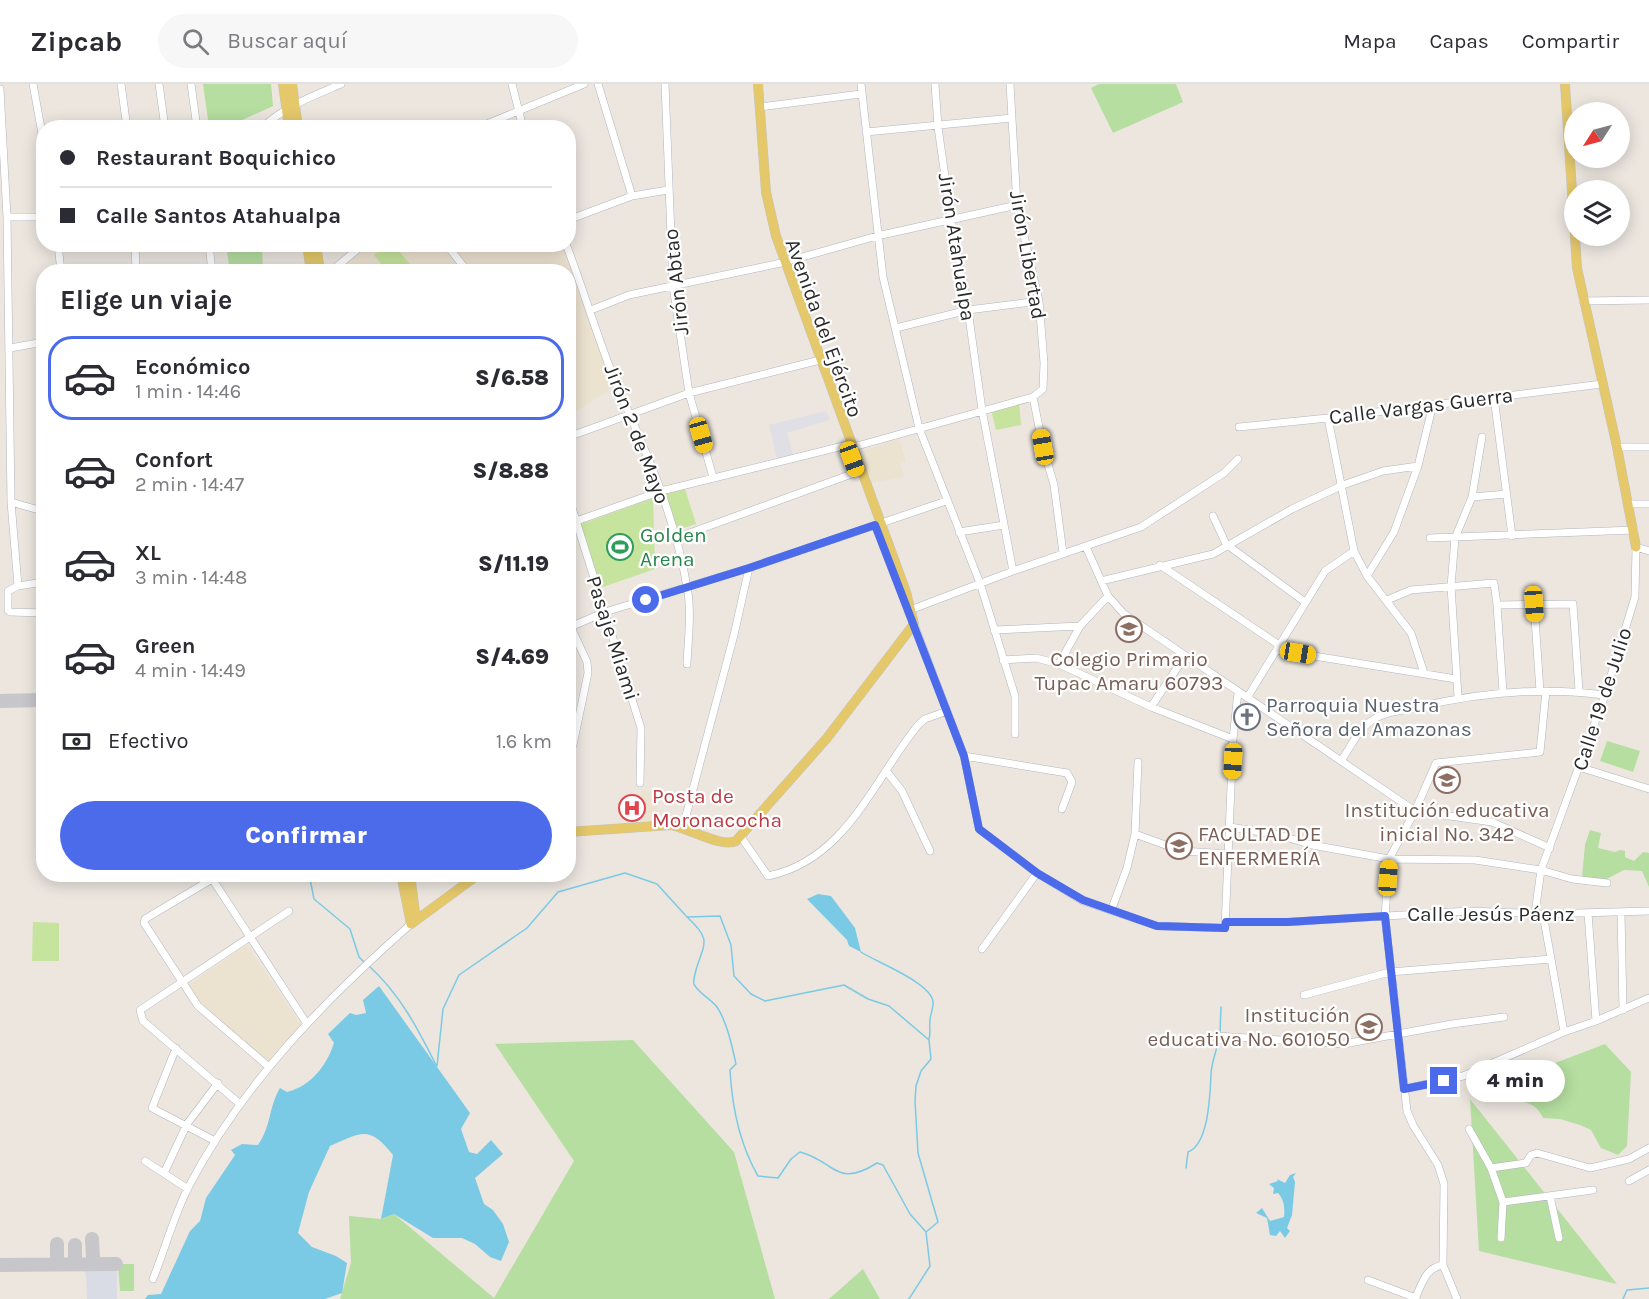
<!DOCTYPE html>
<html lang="es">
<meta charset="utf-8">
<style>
:root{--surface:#fff;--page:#f7f7f7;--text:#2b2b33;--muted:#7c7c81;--line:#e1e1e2;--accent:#4c6beb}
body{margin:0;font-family:Karla,sans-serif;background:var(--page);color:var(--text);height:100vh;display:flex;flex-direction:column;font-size:22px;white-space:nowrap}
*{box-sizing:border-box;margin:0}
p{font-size:20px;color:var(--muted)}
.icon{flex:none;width:33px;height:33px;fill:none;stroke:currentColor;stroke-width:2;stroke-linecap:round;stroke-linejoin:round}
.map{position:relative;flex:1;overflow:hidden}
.sheet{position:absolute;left:36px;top:180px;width:540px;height:618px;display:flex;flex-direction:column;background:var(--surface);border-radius:24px;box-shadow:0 3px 15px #0003}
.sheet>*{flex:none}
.hud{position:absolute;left:36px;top:36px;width:540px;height:132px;border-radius:24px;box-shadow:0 3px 15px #0003;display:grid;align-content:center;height:132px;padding:0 24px;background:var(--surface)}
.needle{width:39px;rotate:234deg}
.buttons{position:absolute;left:1564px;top:18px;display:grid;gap:12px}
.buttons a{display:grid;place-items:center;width:66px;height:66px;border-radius:50%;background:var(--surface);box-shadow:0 3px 15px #0003;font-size:30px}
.end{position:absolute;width:27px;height:27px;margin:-14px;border:8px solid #4c6beb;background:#fff;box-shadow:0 0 0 3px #fff}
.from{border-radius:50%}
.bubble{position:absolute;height:42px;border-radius:21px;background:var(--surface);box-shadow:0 3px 15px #0003;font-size:20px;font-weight:800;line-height:42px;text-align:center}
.car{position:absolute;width:18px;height:36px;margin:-18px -9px;border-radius:8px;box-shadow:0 0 4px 2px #0007;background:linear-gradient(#f5c518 24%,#345 0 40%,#f5c518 0 76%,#345 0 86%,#f5c518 0)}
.hud b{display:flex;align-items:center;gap:21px;height:57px;font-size:22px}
.hud b+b{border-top:2px solid var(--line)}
.hud i{width:15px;height:15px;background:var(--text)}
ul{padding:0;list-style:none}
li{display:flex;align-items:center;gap:18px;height:84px;margin:0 12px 9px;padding:0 12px;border:3px solid transparent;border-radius:24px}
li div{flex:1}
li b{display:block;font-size:22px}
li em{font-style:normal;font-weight:800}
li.current{border-color:var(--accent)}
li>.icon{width:54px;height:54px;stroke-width:1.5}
h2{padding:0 24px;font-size:27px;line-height:72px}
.pay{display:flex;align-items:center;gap:15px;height:66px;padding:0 24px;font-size:22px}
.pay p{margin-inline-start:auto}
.action{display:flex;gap:12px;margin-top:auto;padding:12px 24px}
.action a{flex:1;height:69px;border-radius:36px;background:var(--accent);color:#fff;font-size:24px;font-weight:800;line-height:69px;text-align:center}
header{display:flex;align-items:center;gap:36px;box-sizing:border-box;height:84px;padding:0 30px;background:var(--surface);border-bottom:2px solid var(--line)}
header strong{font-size:28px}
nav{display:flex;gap:33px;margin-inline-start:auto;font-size:21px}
.search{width:420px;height:54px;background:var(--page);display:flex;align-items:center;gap:15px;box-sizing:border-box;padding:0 21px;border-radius:33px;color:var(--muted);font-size:22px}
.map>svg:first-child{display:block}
</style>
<header>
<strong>Zipcab</strong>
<div class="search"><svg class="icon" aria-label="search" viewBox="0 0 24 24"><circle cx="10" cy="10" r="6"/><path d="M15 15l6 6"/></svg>Buscar aquí</div>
<nav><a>Mapa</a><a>Capas</a><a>Compartir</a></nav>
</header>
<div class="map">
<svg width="1649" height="1215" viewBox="0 0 1649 1215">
<rect width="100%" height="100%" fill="#ece6df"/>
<path fill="#e0dfe5" d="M826 327 830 336 787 349 793 371 777 375 769 341Z"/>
<path fill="#ece2d0" d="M359 161H566L617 301 569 332 568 188H326Z
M899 355 906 377 900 380 904 393 871 399 860 368Z
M641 706 656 709 658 738 643 740Z
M247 861 301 941 267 979 199 919 188 901Z"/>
<path fill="#dadce5" d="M117 1173V1215H87L86 1190 82 1185 88 1174Z"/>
<path fill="#b5dea0" d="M203 0H271L273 22 227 43H209Z
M1099 0H1176L1183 18 1113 49 1091 4Z
M226 161H262L263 187H230Z
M1607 657 1640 667 1633 688 1600 677Z
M1590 746 1601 749 1598 764 1615 768 1620 766 1625 767V773L1634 777 1643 768 1649 769V803L1642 787 1624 786 1603 797 1582 793 1585 761Z
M633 956 734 1068 775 1215H340L351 1179 349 1132 381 1135 394 1130 494 1214 574 1077 495 960Z
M1605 960 1631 988 1627 1062 1618 1071 1601 1064 1591 1046 1580 1041 1560 1035 1543 1034C1536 1019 1526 1018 1511 1016L1508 997Z
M1470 1015 1617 1200 1479 1167Z
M118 1180H134V1207H120Z
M863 1185 880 1215H829Z"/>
<path fill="#c6e49d" d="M387 161H394L414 185 410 187H387L374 171Z
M1019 318 1021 341 996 346 991 325Z
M685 405 696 440 677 446 666 410Z
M653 414 655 485 600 504 579 441Z
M33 838 59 839V877H32Z"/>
<path fill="#7bcae5" d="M818 810 831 812 855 844 861 868 849 862 847 856 807 815Z
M379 902 470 1029 461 1045 469 1068 477 1070 491 1056 503 1070 475 1094 484 1120 493 1126 503 1140 509 1158 501 1177 490 1173 475 1160 462 1154H433L394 1130 381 1135 393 1071C369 1041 362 1048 330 1062L309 1108 298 1149 312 1163 336 1172 347 1179 342 1209 325 1215H145L148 1211 161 1210 190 1147 200 1137 206 1114 235 1071 231 1066 242 1060 258 1061C272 1040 268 1025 280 1004L287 1008C311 1002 327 981 334 959L328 950 350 929 356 931 366 929 363 916Z
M1296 1089 1293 1093 1295 1098 1292 1131 1287 1144 1290 1147 1285 1154 1280 1147 1276 1152 1270 1151 1267 1134 1256 1129 1262 1124 1270 1137 1284 1133C1285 1123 1284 1116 1278 1109L1273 1110 1274 1104 1269 1100 1278 1097 1277 1095 1285 1099 1290 1091Z"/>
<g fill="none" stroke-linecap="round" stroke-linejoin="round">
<path stroke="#7bcae5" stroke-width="1.5" d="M309 790 314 815 350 845 359 873 365 879
M688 834C712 856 704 859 696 886 695 891 693 895 694 900 697 908 711 915 717 923 727 938 732 962 736 980L730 986C732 1022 740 1061 758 1092L778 1094 791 1075 800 1068C835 1077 836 1105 877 1079L883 1081 910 1130 926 1148
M861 868C876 878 932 899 933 918 934 923 930 931 930 936 929 943 931 949 929 955
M369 882C400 910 418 945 436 981
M1220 949 1221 923
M437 982 443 925 459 891 527 844 558 808 625 789 657 800 687 833 720 832 731 861 734 892 751 910 765 917 844 901 868 915 889 922 929 956 931 975 921 987 916 1002 915 1017 918 1069 938 1138 926 1148 930 1182 909 1215
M1186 1084 1188 1068C1209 1060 1210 1010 1211 991 1211 979 1217 966 1219 954
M1623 1215 1627 1206 1649 1204"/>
<path stroke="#c7c6ca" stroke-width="14" d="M0 617 41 616
M92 1155 93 1174
M57 1160V1180
M75 1161V1180
M0 1181 116 1180"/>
<defs>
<path id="minor" d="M33 0 44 61
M121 0 127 44
M159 0 165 44
M191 0 197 44
M512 0 523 44
M598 0 632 112
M665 0 673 202 689 309 713 393
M861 0 883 193 919 344 980 499 1015 612V650
M935 0 938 43 951 135 968 226 982 326 1013 487
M0 5 7 133 11 418 18 502 8 507V526L10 528 44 529
M760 23 861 10
M262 44C285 22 313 12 341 0
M477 44 584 0
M866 48 1012 34
M7 133H44
M568 136 632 112 668 106
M58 160 61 188
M135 160 136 188
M209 160 212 188
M446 160 468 188
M566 160C584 207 598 256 617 302 646 367 675 432 687 503 692 528 688 555 687 580
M330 188 364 160
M1583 217 1649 216
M591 226 629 211 781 179 877 152 1017 121
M896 244 968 226 1039 217
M10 264 44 258
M1033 313 1043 363 1054 401 1063 469
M1494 313 1512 452
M1328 334 1354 467 1367 492 1411 549 1424 589
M1239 343 1328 334 1602 300
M568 353 689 309 820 276
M1617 363H1649
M568 411 641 644 640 699
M1472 413 1507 410
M11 418 39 426 44 430
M1628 420H1649
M1213 432 1226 460 1305 518
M568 440 661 407 847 361 857 362 1033 313 1043 305 1044 279 1039 217 1017 121 1010 0
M959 448 1004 441
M676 454 860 387
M1430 454 1634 446
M1086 463 1108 512 1124 530 1415 727 1492 738 1550 764
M1160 481 1279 561
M1367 492 1394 448 1418 382 1433 320
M1101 497 1213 470 1292 425 1343 401 1383 387 1418 382
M18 502 44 498
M1387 516 1411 506 1494 499 1497 521 1573 520 1579 607
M1534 520 1540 607
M1497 521 1503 608
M910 526 1013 487 1141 443 1224 389 1238 375
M568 537 587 578 588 589 573 661 568 671
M914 540 964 672 979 745 1037 789 1083 817 1157 842 1225 844 1233 655 1238 608
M568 544 605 528 749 484 946 417
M994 546 1080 542
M1277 566 1456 595
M1003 576 1036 574 1059 580 1151 623 1233 655
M1059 580 1080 542 1108 512
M1458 613 1451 502 1455 454 1472 413 1482 353
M1247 614 1325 487 1354 467
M1151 623 1185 572
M964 672 1067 689 1072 698 1062 725
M1341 677C1350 664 1358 646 1371 637 1383 628 1400 627 1414 624 1477 609 1540 602 1605 611
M1579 683 1649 705
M887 688 902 707 930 767
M683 743 734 551 749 484
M1230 743 1279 751 1312 761 1389 775 1475 776 1541 786 1572 795 1607 799
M1135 750 1182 767 1228 770
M741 753 768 792C847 776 874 694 919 640L925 635 947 627
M209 790 307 940
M212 795 145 835 144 839 198 922 269 983
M1111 827 1127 784 1135 750 1138 678
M1621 828 1623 926
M1535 829 1541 786 1605 611 1635 513 1636 463 1649 467
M1588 829 1596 937
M1543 830 1564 948
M1226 838H1288L1469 827 1543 830 1649 827
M982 865 1037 789
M1304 911 1390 888 1551 875
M1217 952 1344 960 1452 940 1504 933
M176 964 152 1024 215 1057
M1404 1005 1463 992 1564 948 1596 937 1649 914
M240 1020 143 937 140 926 289 827
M1469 1045 1491 1084 1503 1118 1501 1154
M145 1077 188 1105
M1491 1084 1526 1079 1531 1071 1537 1069 1590 1084 1629 1075 1649 1064
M164 1089 187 1040 218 999
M1629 1097 1649 1086
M1550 1112 1559 1154
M1503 1118 1593 1106
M153 1195C165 1165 174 1131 189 1102 243 999 325 916 411 840
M1368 1196 1416 1214
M1415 1215C1422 1200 1425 1184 1443 1181
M1457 1215 1443 1181 1444 1100 1438 1081 1413 1041 1407 1027 1385 833 1389 775 1415 727 1436 679 1540 668 1546 607"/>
<path id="major" d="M283 0 289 44
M292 0 298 44
M1565 0 1577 184 1617 363 1636 463
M307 160 311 188
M316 160 320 188
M568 748 671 741C688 744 722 764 736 757L827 654 914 540 906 508 776 152 766 108 758 0
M401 790 411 840 479 790
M410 790 416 836"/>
</defs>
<use href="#minor" stroke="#b2b5be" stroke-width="8"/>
<use href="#major" stroke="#c4c4c4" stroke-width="10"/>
<use href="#minor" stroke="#fff" stroke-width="7"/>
<use href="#major" stroke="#e5c86a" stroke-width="9"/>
</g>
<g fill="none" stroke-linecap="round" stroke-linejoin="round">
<path stroke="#4c6beb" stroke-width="8" d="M646 516 749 484 875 441 964 672 979 745 1037 789 1083 816 1157 842 1225 844 1226 838H1288L1385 832 1404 1005 1444 997"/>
</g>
<defs>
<symbol id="stadium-ring" viewBox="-11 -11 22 22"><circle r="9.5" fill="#fff" stroke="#2e9e5b" stroke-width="1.5"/><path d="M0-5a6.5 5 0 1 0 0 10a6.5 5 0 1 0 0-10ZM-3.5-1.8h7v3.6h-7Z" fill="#2e9e5b"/></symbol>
<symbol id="school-ring" viewBox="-11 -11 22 22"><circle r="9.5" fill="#fff" stroke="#8d6e63" stroke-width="1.5"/><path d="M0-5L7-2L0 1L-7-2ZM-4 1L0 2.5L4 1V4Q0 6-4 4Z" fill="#8d6e63"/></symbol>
<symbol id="church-ring" viewBox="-11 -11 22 22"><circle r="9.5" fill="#fff" stroke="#6b7280" stroke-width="1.5"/><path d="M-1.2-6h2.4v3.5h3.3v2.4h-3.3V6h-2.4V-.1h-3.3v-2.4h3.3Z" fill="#6b7280"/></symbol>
<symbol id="hospital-ring" viewBox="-11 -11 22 22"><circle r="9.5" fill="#fff" stroke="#e0444e" stroke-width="1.5"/><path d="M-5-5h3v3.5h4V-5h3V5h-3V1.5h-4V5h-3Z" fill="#e0444e"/></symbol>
</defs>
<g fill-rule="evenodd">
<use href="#stadium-ring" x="605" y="448" width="30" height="30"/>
<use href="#school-ring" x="1114" y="530" width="30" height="30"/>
<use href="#church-ring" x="1232" y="618" width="30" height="30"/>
<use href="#school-ring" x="1432" y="681" width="30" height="30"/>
<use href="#hospital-ring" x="617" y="709" width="30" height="30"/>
<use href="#school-ring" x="1164" y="747" width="30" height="30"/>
<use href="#school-ring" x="1354" y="928" width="30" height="30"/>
</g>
<g text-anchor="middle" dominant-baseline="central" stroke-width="4.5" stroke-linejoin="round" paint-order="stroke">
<g font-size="21" fill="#2b2b2b" stroke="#fff">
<text transform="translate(957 163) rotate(81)">Jirón Atahualpa</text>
<text transform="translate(1028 171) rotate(80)">Jirón Libertad</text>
<text transform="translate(676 198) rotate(-96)">Jirón Abtao</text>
<text transform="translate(824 244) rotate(70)">Avenida del Ejército</text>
<text transform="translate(1421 322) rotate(-7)">Calle Vargas Guerra</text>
<text transform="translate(637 350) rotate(69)">Jirón 2 de Mayo</text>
<text transform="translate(613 554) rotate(72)">Pasaje Miami</text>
<text transform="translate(1602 615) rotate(-72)">Calle 19 de Julio</text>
<text x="1491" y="830">Calle Jesús Páenz</text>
</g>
<g font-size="21" fill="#27864d" stroke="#fff" text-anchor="start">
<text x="640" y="451">Golden<tspan x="640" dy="24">Arena</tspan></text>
</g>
<g font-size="21" fill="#785e54" stroke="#fff">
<text x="1129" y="575">Colegio Primario<tspan x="1129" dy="24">Tupac Amaru 60793</tspan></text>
<text x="1447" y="726">Institución educativa<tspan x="1447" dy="24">inicial No. 342</tspan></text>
<text x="1198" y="750" text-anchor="start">FACULTAD DE<tspan x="1198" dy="24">ENFERMERÍA</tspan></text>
<text x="1350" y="931" text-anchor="end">Institución<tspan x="1350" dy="24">educativa No. 601050</tspan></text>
</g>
<g font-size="21" fill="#5b616d" stroke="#fff" text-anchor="start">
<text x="1266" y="621">Parroquia Nuestra<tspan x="1266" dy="24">Señora del Amazonas</tspan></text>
</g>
<g font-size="21" fill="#be3a42" stroke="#fff" text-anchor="start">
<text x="652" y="712">Posta de<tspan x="652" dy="24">Moronacocha</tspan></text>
</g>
</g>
</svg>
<div class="buttons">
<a><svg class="needle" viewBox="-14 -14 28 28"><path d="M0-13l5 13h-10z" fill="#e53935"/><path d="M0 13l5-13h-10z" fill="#7c7c81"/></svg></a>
<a><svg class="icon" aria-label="layers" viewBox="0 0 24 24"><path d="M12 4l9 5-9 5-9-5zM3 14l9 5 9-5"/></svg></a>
</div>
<i class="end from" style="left:646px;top:516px"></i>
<i class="end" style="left:1444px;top:997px"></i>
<div class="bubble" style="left:1466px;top:976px;width:99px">4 min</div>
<i class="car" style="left:701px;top:351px;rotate:164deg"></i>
<i class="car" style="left:1043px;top:363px;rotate:350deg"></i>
<i class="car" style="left:852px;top:375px;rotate:160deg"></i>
<i class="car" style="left:1534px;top:520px;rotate:176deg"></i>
<i class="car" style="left:1298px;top:569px;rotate:100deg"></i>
<i class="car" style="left:1233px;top:677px;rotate:183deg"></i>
<i class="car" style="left:1388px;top:794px;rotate:4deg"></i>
<div class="hud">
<b><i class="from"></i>Restaurant Boquichico</b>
<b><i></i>Calle Santos Atahualpa</b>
</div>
<section class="sheet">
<h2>Elige un viaje</h2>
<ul>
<li class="current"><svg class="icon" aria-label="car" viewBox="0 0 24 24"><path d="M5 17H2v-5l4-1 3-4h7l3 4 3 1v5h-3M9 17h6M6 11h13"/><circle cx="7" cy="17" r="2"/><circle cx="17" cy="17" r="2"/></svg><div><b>Económico</b><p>1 min · 14:46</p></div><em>S/6.58</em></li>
<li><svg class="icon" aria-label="car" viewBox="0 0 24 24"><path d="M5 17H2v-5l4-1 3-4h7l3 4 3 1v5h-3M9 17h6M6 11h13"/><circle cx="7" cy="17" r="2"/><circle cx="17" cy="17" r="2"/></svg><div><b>Confort</b><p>2 min · 14:47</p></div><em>S/8.88</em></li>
<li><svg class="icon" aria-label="car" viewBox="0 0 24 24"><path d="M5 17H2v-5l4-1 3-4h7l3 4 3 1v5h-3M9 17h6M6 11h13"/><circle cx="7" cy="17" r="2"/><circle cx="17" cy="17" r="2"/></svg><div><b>XL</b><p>3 min · 14:48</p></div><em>S/11.19</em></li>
<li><svg class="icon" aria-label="car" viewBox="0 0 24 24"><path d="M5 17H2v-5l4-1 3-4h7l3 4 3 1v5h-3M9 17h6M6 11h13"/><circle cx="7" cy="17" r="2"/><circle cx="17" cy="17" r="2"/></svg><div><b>Green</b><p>4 min · 14:49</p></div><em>S/4.69</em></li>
</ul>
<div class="pay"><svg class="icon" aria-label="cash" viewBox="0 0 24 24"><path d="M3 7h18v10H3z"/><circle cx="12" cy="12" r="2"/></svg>Efectivo<p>1.6 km</p></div>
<div class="action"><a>Confirmar</a></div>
</section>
</div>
